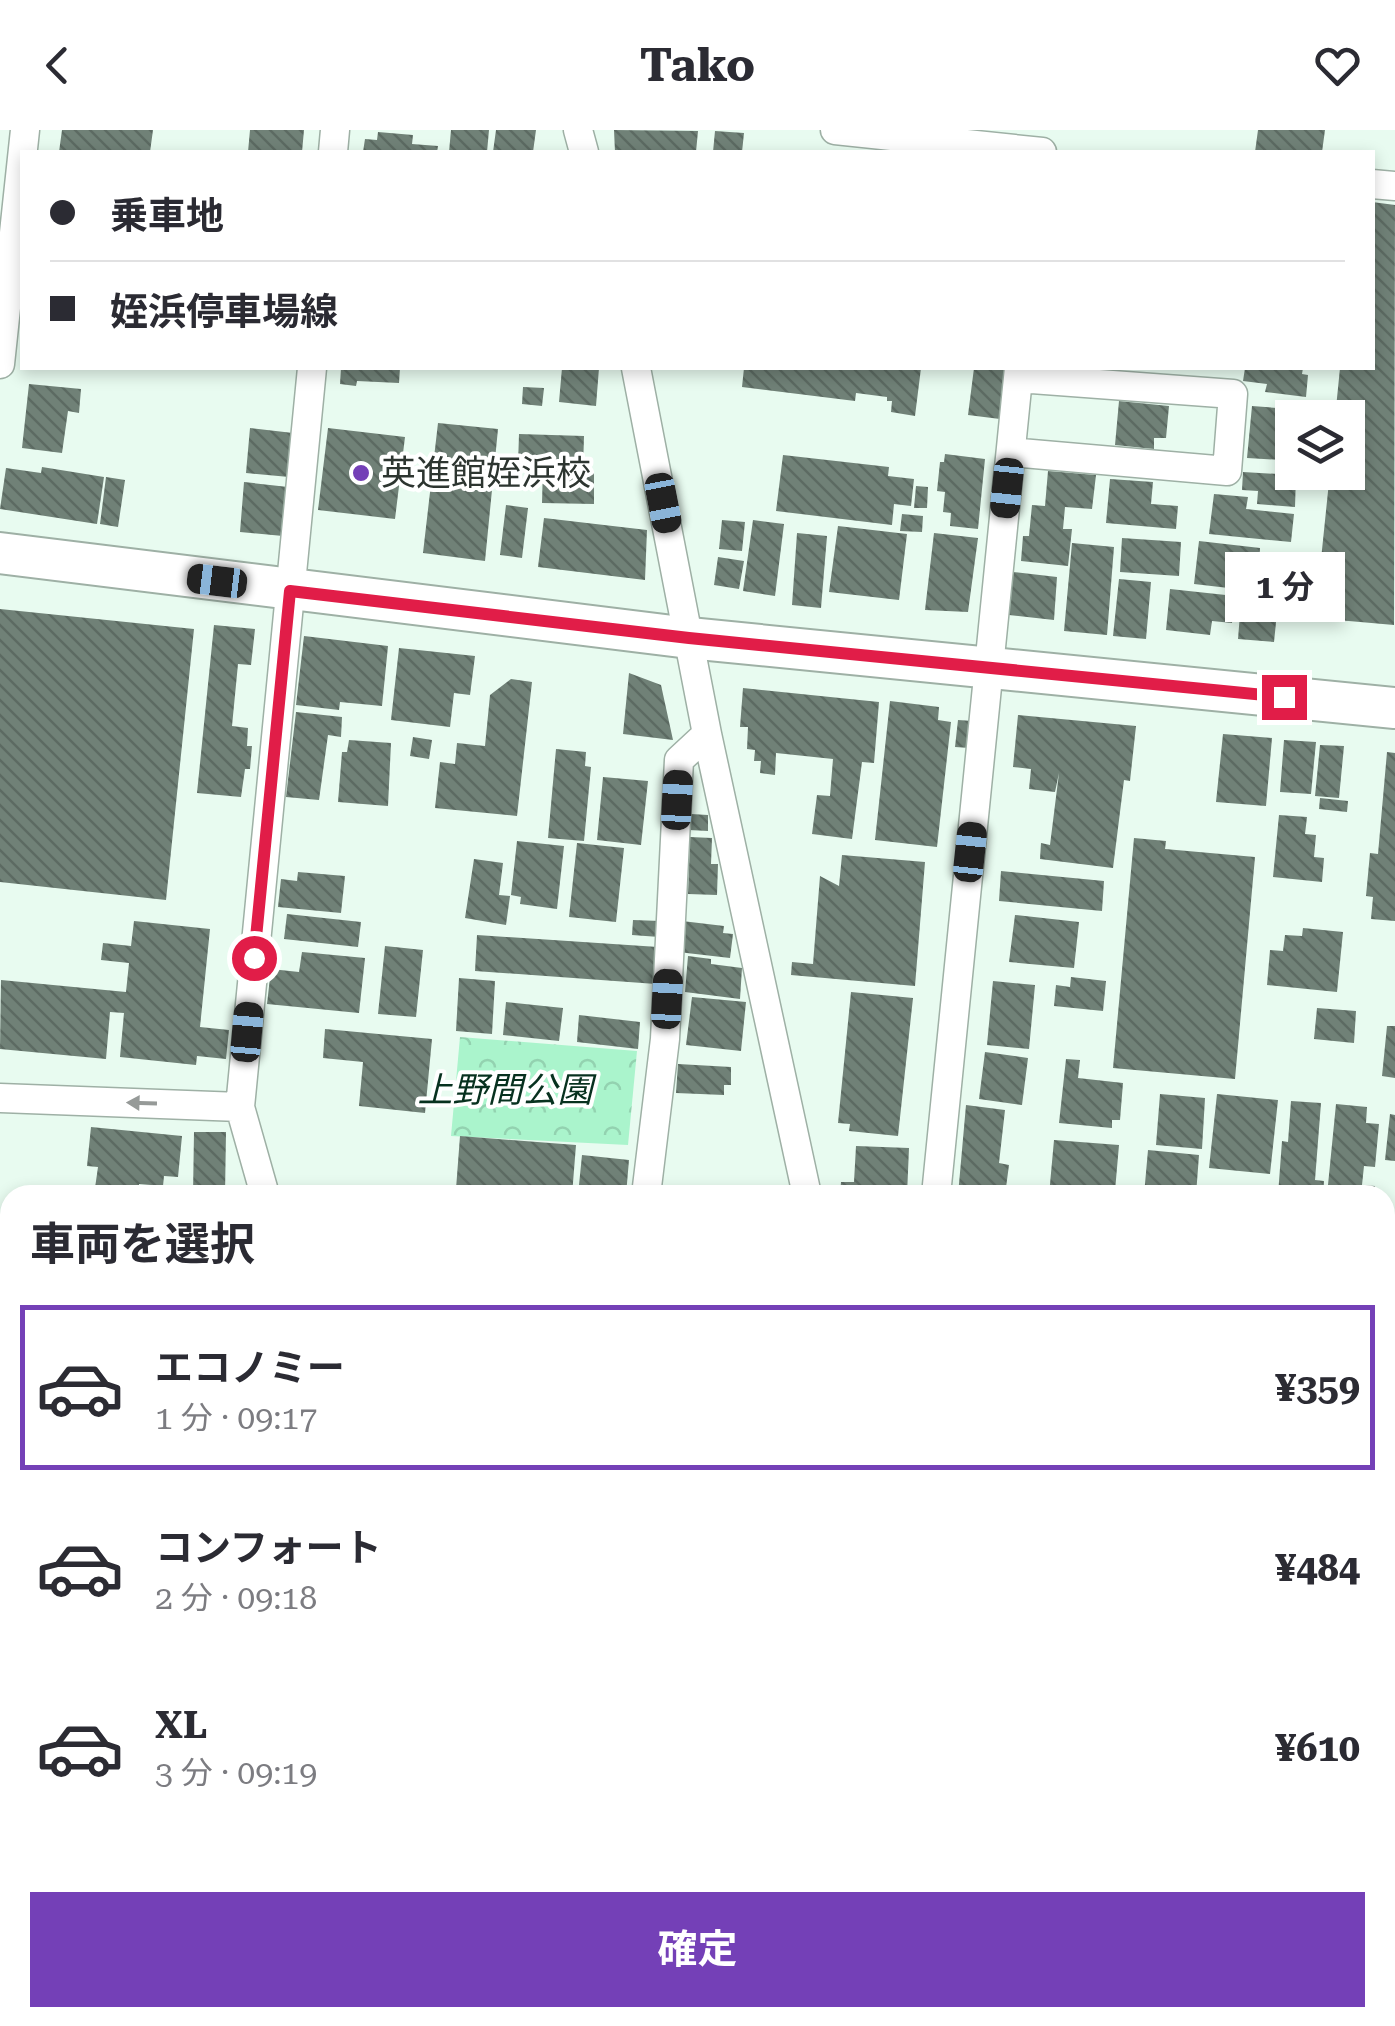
<!DOCTYPE html>
<html lang="ja">
<meta charset="utf-8">
<style>
:root{--surface:#fff;--page:#f7f7f7;--text:#2b2b33;--muted:#7c7c81;--line:#e1e1e2;--accent:#7440b7}
body{margin:0;font-family:"Roboto Serif","Noto Sans JP",serif;background:var(--page);color:var(--text);height:100vh;display:flex;flex-direction:column;font-size:38px;white-space:nowrap}
*{box-sizing:border-box;margin:0}
p{font-size:32px;color:var(--muted)}
.icon{flex:none;width:55px;height:55px;fill:none;stroke:currentColor;stroke-width:2;stroke-linecap:round;stroke-linejoin:round}
.map{position:relative;flex:1;overflow:hidden}
.drawer{position:absolute;left:0px;top:1055px;width:1395px;height:842px;display:flex;flex-direction:column;background:var(--surface);border-radius:30px 30px 0 0;box-shadow:0 5px 15px #0003}
.drawer>*{flex:none}
.top-card{position:absolute;left:20px;top:20px;width:1355px;height:220px;border-radius:0px;box-shadow:0 5px 15px #0003;display:grid;align-content:center;height:220px;padding:0 30px;background:var(--surface)}
.tools{position:absolute;left:1275px;top:270px;display:grid;gap:20px}
.tools a{display:grid;place-items:center;width:90px;height:90px;border-radius:0px;background:var(--surface);box-shadow:0 5px 15px #0003;font-size:50px}
.end{position:absolute;width:45px;height:45px;margin:-22px;border:12px solid #e11d48;background:#fff;box-shadow:0 0 0 5px #fff}
.from{border-radius:50%}
.bubble{position:absolute;height:70px;border-radius:0px;background:var(--surface);box-shadow:0 5px 15px #0003;font-size:32px;font-weight:700;line-height:70px;text-align:center}
.car{position:absolute;width:30px;height:60px;margin:-30px -15px;border-radius:12px;box-shadow:0 0 8px 2px #0007;background:linear-gradient(#222 24%,#8ab4d8 0 40%,#222 0 76%,#8ab4d8 0 86%,#222 0)}
.top-card b{display:flex;align-items:center;gap:35px;height:95px;font-size:38px}
.top-card b+b{border-top:2px solid var(--line)}
.top-card i{width:25px;height:25px;background:var(--text)}
ul{padding:0;list-style:none}
li{display:flex;align-items:center;gap:30px;height:165px;margin:0 20px 15px;padding:0 10px;border:5px solid transparent;border-radius:0px}
li div{flex:1}
li b{display:block;font-size:38px}
li em{font-style:normal;font-weight:700}
li.selected{border-color:var(--accent)}
li>.icon{width:90px;height:90px;stroke-width:1.5}
h2{padding:0 30px;font-size:45px;line-height:120px}
.cta{display:flex;gap:20px;margin-top:auto;padding:20px 30px}
.cta a{flex:1;height:115px;border-radius:0px;background:var(--accent);color:#fff;font-size:40px;font-weight:700;line-height:115px;text-align:center}
header{display:flex;justify-content:space-between;align-items:center;height:130px;padding:0 30px;background:var(--surface);font-size:45px;font-weight:700}
.map>svg:first-child{display:block}
</style>
<header><svg class="icon" aria-label="back" viewBox="0 0 24 24"><path d="M15 5l-7 7 7 7"/></svg>Tako<svg class="icon" aria-label="heart" viewBox="0 0 24 24"><path d="M12 20l-8-8c-3-5 5-10 8-4 3-6 11-1 8 4z"/></svg></header>
<div class="map">
<svg width="1395" height="1896" viewBox="0 0 1395 1896">
<defs>
<pattern id="forest-crowns" width="20" height="18" patternUnits="userSpaceOnUse" patternTransform="scale(2.5)"><rect width="20" height="18" fill="#aaf4cc"/><path d="M2 6a3 3 0 1 1 6 0M12 15a3 3 0 1 1 6 0" fill="none" stroke="#93d2b0"/></pattern>
<pattern id="building-back-hatch" width="6" height="6" patternUnits="userSpaceOnUse" patternTransform="scale(2.5)"><rect width="6" height="6" fill="#708177"/><path d="M-1 5l2 2M0 0l6 6M5-1l2 2" fill="none" stroke="#5c6a62"/></pattern>
</defs>
<rect width="100%" height="100%" fill="#e8fbf0"/>
<path fill="#d7f0e1" d="M1385 1372 1395 1373V1896H848L849 1888H1385Z"/>
<path fill="url(#forest-crowns)" d="M460 907 637 921 628 1015 451 1006Z"/>
<path fill="#aaf4cc" d="M1385 1793 1395 1794V1833L1388 1896H1015L1016 1888H1385Z"/>
<path fill="url(#building-back-hatch)" d="M62 0H153L150 22H59Z
M250 0H304L302 22H248Z
M451 0H489L487 22H449Z
M496 0H536L533 22H493Z
M614 0 698 1 696 22H615Z
M1258 0H1325L1322 22H1255Z
M715 1 744 3 742 22H713Z
M378 2 413 5 412 14 438 16 437 22H363L365 9 377 10Z
M1372 72 1395 75 1394 495 1315 488 1330 342H1348V288H1335L1340 238H1372Z
M341 238H400L399 253 357 251 356 256 340 254Z
M562 238H599L596 276 559 272Z
M744 238H921L915 286 891 282 892 271H887V267L856 263 855 271 742 257Z
M974 238H1011L1000 289 968 285Z
M1245 238H1303L1302 244 1308 245 1306 267 1265 262 1267 254 1243 251Z
M29 254 81 259 79 283 68 281 62 323 22 318Z
M523 257 544 258 542 276 522 274Z
M1119 271 1169 276 1166 308H1154V319L1115 315Z
M1252 276 1304 280 1303 288H1292V308L1283 307 1281 330 1247 328Z
M438 293 498 299 485 431 423 423Z
M250 298 293 303 289 347 246 343Z
M328 298 405 307 395 389 318 380Z
M519 304 584 306 583 340 594 341V374L542 373 543 336 518 335Z
M945 324 985 329 978 399 950 396 951 383 943 382 945 362 937 361 940 332H944Z
M783 325 889 337 888 346 914 349 911 376 894 374 892 395 776 381Z
M42 337 104 347 97 394 0 379 6 338 41 343Z
M1048 341 1096 345 1092 379 1065 377 1063 399H1072L1068 436 1021 431 1023 406H1029L1032 375 1045 376Z
M1243 342 1296 345 1295 377 1257 374 1258 361 1242 360Z
M106 347 125 350 118 397 100 394Z
M1110 349 1153 352 1151 374 1178 376 1176 399 1106 393Z
M244 352 288 357 283 406 240 402Z
M916 356 928 357 927 378H914Z
M1214 364 1248 367 1246 379 1294 384 1291 412 1209 404Z
M506 375 528 378 522 428 500 425Z
M902 384 923 386 922 402 900 401Z
M544 388 647 400 645 450 538 437Z
M722 390 745 392 742 421 719 419Z
M753 390 784 394 775 466 743 461Z
M838 396 907 404 899 470 829 462Z
M797 403 827 406 821 478 792 475Z
M934 403 978 408 968 482 925 480Z
M1122 408 1181 412 1179 446 1120 442Z
M1199 411 1260 418 1259 435 1284 437 1281 464 1194 454Z
M1072 413 1114 417 1107 505 1064 501Z
M718 427 744 431 739 459 714 455Z
M1013 442 1057 447 1054 490 1009 485Z
M1119 449 1151 452 1146 509 1113 506Z
M1170 459 1235 466 1232 493 1212 491 1210 505 1166 500Z
M1241 471 1278 473 1274 512 1238 509Z
M0 479 194 499 166 770 0 752Z
M214 495 255 499 251 535 238 534 232 596 248 598 247 616H252L250 639H245L241 667 197 663Z
M304 506 388 516 382 576 340 572 339 580 296 575Z
M399 518 475 526 470 565 454 563 450 597 391 590Z
M629 543 661 555 673 610 623 604Z
M511 549 532 552 517 686 435 678 440 632 455 634 457 613 485 616 490 565Z
M743 558 879 572 874 633 862 632 852 709 812 704 817 665 830 666 833 629 776 623 775 645 760 643 761 631H754L755 620 747 619 748 597H740Z
M890 571 939 577 938 590 951 592 937 717 875 710Z
M296 582 342 587 341 607 328 605 319 670 286 667Z
M1018 585 1136 596 1130 651 1124 650 1113 738 1040 729 1041 713 1050 715 1059 643 1055 662 1029 659 1031 639 1013 637Z
M958 590 973 591 970 618 955 617Z
M1223 604 1272 608 1266 676 1216 672Z
M413 607 432 610 429 629 410 626Z
M349 610 391 613 388 676 338 672 342 622H347Z
M1284 610 1316 612 1311 664 1280 662Z
M1320 615 1344 616 1339 668 1315 666Z
M556 619 586 622 585 636 591 637 584 711 548 708Z
M1387 622 1395 623V791L1371 789 1373 767 1366 766 1370 723 1378 724Z
M603 647 648 651 641 715 597 710Z
M1320 668 1348 671 1347 682 1319 679Z
M691 684 708 685V701L689 700Z
M1279 685 1307 687 1305 704 1316 705 1314 727 1324 728 1322 752 1273 747Z
M690 707 712 708 711 734H718L717 765 688 764Z
M1134 708 1166 711 1165 719 1255 727 1235 949 1113 938Z
M517 711 564 716 557 779 520 774 521 767 511 765Z
M577 713 624 718 616 792 569 787Z
M842 725 925 732 915 856 791 845 792 832 813 834 820 746 839 756Z
M474 729 503 733 499 765 510 766 506 795 465 788Z
M1001 741 1104 751 1102 781 999 771Z
M298 742 345 746 341 783 278 777 281 749 297 751Z
M287 784 361 792 358 817 284 809Z
M1015 785 1079 792 1074 838 1009 832Z
M633 790 660 791 659 807 632 805Z
M134 791 210 799 200 897 229 900 226 929 197 926 196 935 120 927 124 883 110 882 106 929 0 919 1 850 126 862 129 833 101 830 103 813 131 816Z
M682 791 724 796 723 803 733 804 730 828 678 822Z
M1303 798 1343 802 1337 862 1267 855 1270 820 1283 821 1285 805 1302 806Z
M477 805 658 817 656 854 475 841Z
M385 816 423 820 416 887 378 884Z
M302 822 365 828 359 883 267 874 271 839 299 842Z
M688 826 711 829V834L742 838 740 869 685 862Z
M1071 847 1106 851 1103 881 1054 876 1056 855 1070 857Z
M459 848 495 851 492 904 456 901Z
M993 851 1035 855 1029 919 987 915Z
M851 862 913 868 898 1006 849 1001 850 994 838 993Z
M692 867 746 872 741 921 686 915Z
M506 872 563 878 559 911 503 905Z
M1317 878 1356 881 1354 913 1314 909Z
M579 885 640 892 638 919 577 912Z
M1387 896H1395V948L1382 946Z
M325 899 432 909 425 983 359 976 363 932 323 928Z
M985 922 1028 928 1022 975 979 969Z
M1066 929 1080 930 1078 948 1123 953 1120 990H1112V998L1059 993Z
M678 934 731 937V955H724V965L676 963Z
M1160 964 1205 968 1202 1019 1156 1015Z
M1217 964 1278 970 1270 1044 1209 1038Z
M1291 971 1321 973 1315 1050 1324 1051 1323 1065H1278L1282 1011 1288 1012Z
M1336 974 1367 977 1366 993 1379 994 1375 1037 1364 1036 1362 1055 1375 1056 1374 1065H1327Z
M966 975 1005 980 999 1033 1009 1035 1005 1065H958Z
M1390 984 1395 985V1031L1385 1030Z
M91 997 182 1006 178 1047 164 1046 163 1056 139 1054 138 1065H94L98 1037 87 1036Z
M194 1002H226L225 1065H193Z
M460 1006 576 1015 572 1065H481V1061L456 1059Z
M1054 1010 1119 1015 1115 1061 1106 1060 1105 1065H1049Z
M856 1016 909 1018 907 1065 840 1064 841 1052H854Z
M1148 1020 1199 1025 1196 1065H1144Z
M582 1025 629 1030 626 1065H578Z
M1386 1139 1395 1140V1200L1385 1199Z
M1385 1384 1395 1385V1607L1385 1606Z
M4 1570H10V1620H0V1588H5Z
M3 1657 10 1659V1688L0 1685Z
M40 1888H92L91 1896H39Z
M146 1888H206L204 1896H144Z
M586 1888H642L641 1896H585Z
M696 1888H786L785 1896H716L696 1894Z
M911 1888H974L973 1896H910Z"/>
<g fill="none" stroke-linecap="round" stroke-linejoin="round">
<defs>
<path id="lane" d="M0 1844H10"/>
<path id="street" d="M578 0 584 22
M835 0 1042 22
M333 22 335 0
M1372 54 1395 56
M0 234 25 0
M636 238 707 604 807 1065
M1011 322 1227 341 1233 264 1018 248
M0 968 240 977
M265 1065 240 977 312 238
M646 1065 665 909 679 630 707 604
M936 1065 1019 238
M1385 1111 1395 1112
M556 1896 557 1888
M821 1896 822 1888"/>
<path id="secondary" d="M0 423 689 508 1395 578
M1385 1309 1395 1310
M0 1391 10 1388"/>
</defs>
<use href="#lane" stroke="#9eb0a5" stroke-width="18"/>
<use href="#street" stroke="#9eb0a5" stroke-width="31"/>
<use href="#secondary" stroke="#9eb0a5" stroke-width="44"/>
<path stroke="#9aa8a0" stroke-width="6" stroke-dasharray="2.5 8" stroke-linecap="butt" d="M0 1781H4V1759H10"/>
<use href="#lane" stroke="#fff" stroke-width="14"/>
<use href="#street" stroke="#fff" stroke-width="28"/>
<use href="#secondary" stroke="#fff" stroke-width="40"/>
</g>
<defs><path id="oneway-solid" d="M-6-.8H1V-3.2L6.5 0L1 3.2V.8H-6Z" transform="scale(2.5)"/></defs>
<use fill="#969a98" href="#oneway-solid" transform="translate(142 973) rotate(-178)"/>
<g fill="none" stroke-linecap="round" stroke-linejoin="round">
<path stroke="#e11d48" stroke-width="12" d="M254 828 290 461 689 508 1284 567"/>
</g>
<circle fill="#7440b7" stroke="#fff" stroke-width="4" cx="361" cy="343" r="10"/>
<g text-anchor="middle" dominant-baseline="central" stroke-width="8" stroke-linejoin="round" paint-order="stroke">
<g font-size="35" fill="#2d3530" stroke="#fff" text-anchor="start">
<text x="381" y="343">英進館姪浜校</text>
</g>
<g font-size="35" font-style="italic" fill="#07311f" stroke="#fff">
<text x="505" y="960">上野間公園</text>
</g>
</g>
</svg>
<div class="tools">
<a><svg class="icon" aria-label="layers" viewBox="0 0 24 24"><path d="M12 4l9 5-9 5-9-5zM3 14l9 5 9-5"/></svg></a>
</div>
<i class="end from" style="left:254px;top:828px"></i>
<i class="end" style="left:1284px;top:567px"></i>
<div class="bubble" style="left:1225px;top:422px;width:120px">1 分</div>
<i class="car" style="left:1007px;top:358px;rotate:186deg"></i>
<i class="car" style="left:663px;top:373px;rotate:169deg"></i>
<i class="car" style="left:217px;top:451px;rotate:277deg"></i>
<i class="car" style="left:677px;top:670px;rotate:3deg"></i>
<i class="car" style="left:970px;top:722px;rotate:6deg"></i>
<i class="car" style="left:667px;top:869px;rotate:3deg"></i>
<i class="car" style="left:247px;top:902px;rotate:5deg"></i>
<div class="top-card">
<b><i class="from"></i>乗車地</b>
<b><i></i>姪浜停車場線</b>
</div>
<section class="drawer">
<h2>車両を選択</h2>
<ul>
<li class="selected"><svg class="icon" aria-label="car" viewBox="0 0 24 24"><path d="M5 17H2v-5l4-1 3-4h7l3 4 3 1v5h-3M9 17h6M6 11h13"/><circle cx="7" cy="17" r="2"/><circle cx="17" cy="17" r="2"/></svg><div><b>エコノミー</b><p>1 分 · 09:17</p></div><em>¥359</em></li>
<li><svg class="icon" aria-label="car" viewBox="0 0 24 24"><path d="M5 17H2v-5l4-1 3-4h7l3 4 3 1v5h-3M9 17h6M6 11h13"/><circle cx="7" cy="17" r="2"/><circle cx="17" cy="17" r="2"/></svg><div><b>コンフォート</b><p>2 分 · 09:18</p></div><em>¥484</em></li>
<li><svg class="icon" aria-label="car" viewBox="0 0 24 24"><path d="M5 17H2v-5l4-1 3-4h7l3 4 3 1v5h-3M9 17h6M6 11h13"/><circle cx="7" cy="17" r="2"/><circle cx="17" cy="17" r="2"/></svg><div><b>XL</b><p>3 分 · 09:19</p></div><em>¥610</em></li>
</ul>
<div class="cta"><a>確定</a></div>
</section>
</div>
